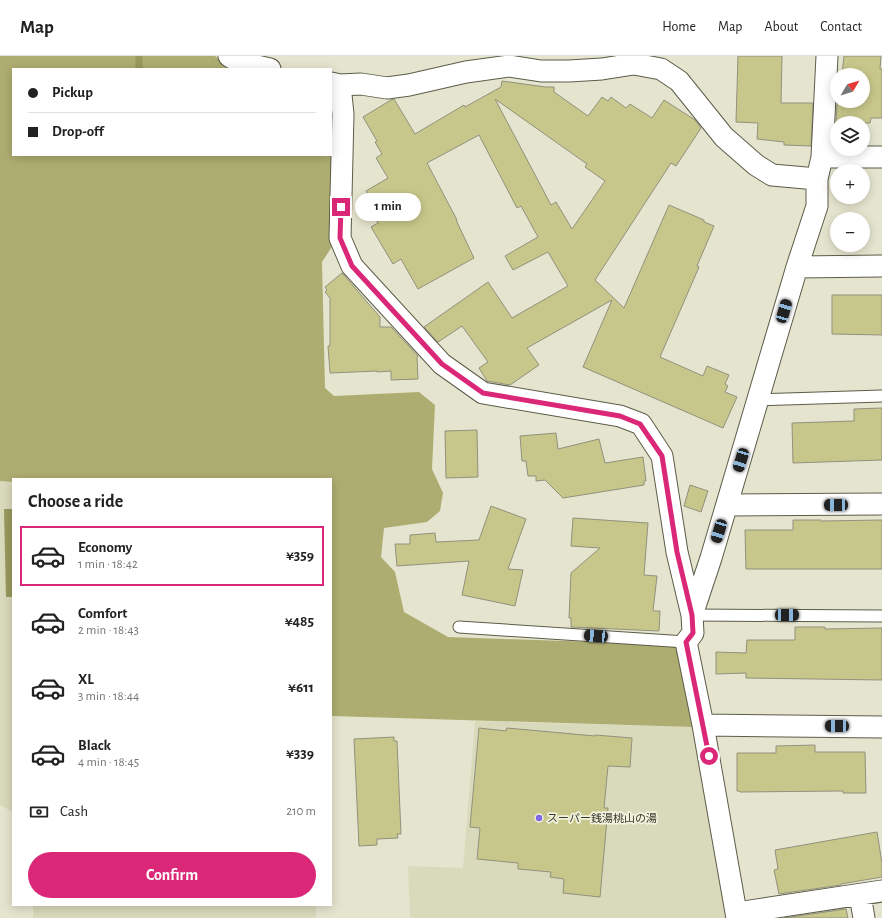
<!DOCTYPE html>
<meta charset="utf-8">
<style>
:root{--surface:#fff;--page:#f6f6f6;--text:#222;--muted:#767676;--line:#e0e0e0;--accent:#db2777}
body{margin:0;font-family:"Alegreya Sans","Noto Sans JP",sans-serif;background:var(--page);color:var(--text);height:100vh;display:flex;flex-direction:column;font-size:15px;white-space:nowrap}
*{box-sizing:border-box;margin:0}
p{font-size:13px;color:var(--muted)}
.icon{flex:none;width:22px;height:22px;fill:none;stroke:currentColor;stroke-width:2;stroke-linecap:round;stroke-linejoin:round}
.map{position:relative;flex:1;overflow:hidden}
.drawer{position:absolute;left:12px;top:422px;width:320px;height:428px;display:flex;flex-direction:column;background:var(--surface);border-radius:0px;box-shadow:0 2px 10px #0003}
.drawer>*{flex:none}
.hud{position:absolute;left:12px;top:12px;width:320px;height:88px;border-radius:0px;box-shadow:0 2px 10px #0003;display:grid;align-content:center;height:88px;padding:0 16px;background:var(--surface)}
.needle{width:26px;rotate:52deg}
.controls{position:absolute;left:830px;top:12px;display:grid;gap:8px}
.controls a{display:grid;place-items:center;width:40px;height:40px;border-radius:50%;background:var(--surface);box-shadow:0 2px 10px #0003;font-size:20px}
.end{position:absolute;width:18px;height:18px;margin:-9px;border:5px solid #db2777;background:#fff;box-shadow:0 0 0 2px #fff}
.from{border-radius:50%}
.bubble{position:absolute;height:28px;border-radius:14px;background:var(--surface);box-shadow:0 2px 10px #0003;font-size:13px;font-weight:700;line-height:28px;text-align:center}
.car{position:absolute;width:12px;height:24px;margin:-12px -6px;border-radius:5px;box-shadow:0 0 3px 1px #0007;background:linear-gradient(#222 24%,#8ab4d8 0 40%,#222 0 76%,#8ab4d8 0 86%,#222 0)}
.hud b{display:flex;align-items:center;gap:14px;height:38px;font-size:15px}
.hud b+b{border-top:1px solid var(--line)}
.hud i{width:10px;height:10px;background:var(--text)}
ul{padding:0;list-style:none}
li{display:flex;align-items:center;gap:12px;height:60px;margin:0 8px 6px;padding:0 8px;border:2px solid transparent;border-radius:0px}
li div{flex:1}
li b{display:block;font-size:15px}
li em{font-style:normal;font-weight:700}
li.on{border-color:var(--accent)}
li>.icon{width:36px;height:36px;stroke-width:1.5}
h2{padding:0 16px;font-size:18px;line-height:48px}
.pay{display:flex;align-items:center;gap:10px;height:44px;padding:0 16px;font-size:15px}
.pay p{margin-inline-start:auto}
.primary-button{display:flex;gap:8px;margin-top:auto;padding:8px 16px}
.primary-button a{flex:1;height:46px;border-radius:24px;background:var(--accent);color:#fff;font-size:16px;font-weight:700;line-height:46px;text-align:center}
header{display:flex;align-items:center;gap:24px;box-sizing:border-box;height:56px;padding:0 20px;background:var(--surface);border-bottom:1px solid var(--line)}
header strong{font-size:19px}
nav{display:flex;gap:22px;margin-inline-start:auto;font-size:14px}
.map>svg:first-child{display:block}
</style>
<header>
<strong>Map</strong>
<nav><a>Home</a><a>Map</a><a>About</a><a>Contact</a></nav>
</header>
<div class="map">
<svg width="882" height="862" viewBox="0 0 882 862">
<rect width="100%" height="100%" fill="#e5e5cf"/>
<path fill="#d9d9bc" d="M0 425 13 426V756L0 749Z
M475 665 694 671 728 862H410L408 810 463 812Z
M33 849H316V862H33Z"/>
<path fill="#aead71" d="M0 0H215L225 7 245 13H13V99H331V45L333 47 335 186 322 206 325 332 334 340 419 336 435 349 432 413 443 437 440 455 427 466 384 472 381 501 395 516 404 556 448 581 680 589 694 671 331 660V423H13V426L0 425Z"/>
<path fill="#99985d" d="M4 453H13V541H6Z"/>
<g fill="none" stroke-linecap="round" stroke-linejoin="round">
<path stroke="#99985d" stroke-width="7" d="M139 0V13"/>
</g>
<path fill="#c8c78b" stroke="#91917d" fill-rule="evenodd" d="M738 0H782L781 47H813L811 90 784 89V86L757 83 758 67 736 66Z
M844 0H881L880 13H882V62H871L870 67H836L837 47H839V45H863V19H842Z
M502 25 546 31H554V36L588 60 602 41 608 45 611 41 626 52 630 48 652 62 664 44 695 64 701 72 676 110 671 107 595 224 624 252 669 149 704 164V166L714 170 697 210 699 211 660 301 703 320 707 310 729 319 725 328 728 330 725 336 737 341 723 372 583 311 612 244 527 292 539 309 510 329 487 325 479 312 488 306 462 270 438 286 424 271 488 226 512 262 568 230 548 196 513 214 505 200 538 181 521 150 517 152 479 79 427 107 457 164H456L474 202 418 233 401 203 393 208 371 171 378 167 372 156 376 154 366 135 388 122 376 102 382 98 375 86 377 85 363 61 391 44 394 43 415 78 464 49 465 51 501 31ZM495 43 587 108 585 111 605 125 572 173 556 146 551 149Z
M342 217 380 261V271H391L418 300 417 301 418 323 391 324V315L377 316V315L330 317 328 290H330V242L325 236 327 234 325 231Z
M832 239H882V279L832 278Z
M882 352V404L793 407 792 367 854 365V353Z
M477 374 478 421 446 422 445 375Z
M556 377 558 393 599 383 605 407 643 401 646 425H644V429L563 442 545 424 536 425V420H528L526 405H522L520 380Z
M690 429 708 435 701 456 684 450Z
M491 450 526 463 508 513 523 514 515 550 462 539 469 505 397 510 395 488H410V479L435 477 436 486 479 484Z
M573 462 648 467 644 519 657 520 653 555H660L659 575 571 571V562H569L571 517 600 492 571 490Z
M793 464H821V465L882 464V513H746L745 474H793Z
M795 571H825V573L882 572V624L746 622V617L716 618V596L746 597 747 584H795Z
M479 672 506 675 507 672 595 680V679L632 682 630 711 608 710 604 752H608L600 841 563 837 564 823 550 821 551 816 518 813V807L477 803 480 772 470 771Z
M394 681V685H397L401 778H397L398 782 377 783V789L359 790 354 683Z
M815 689V696H865L866 737H843V735L740 736 739 735H737V697H776V690Z
M877 776 882 807V821L841 828V829L779 838 774 814 778 813 775 794Z
M846 853 848 862H784Z"/>
<g fill="none" stroke-linecap="round" stroke-linejoin="round">
<defs>
<path id="lane" d="M758 344 882 340
M692 559 882 560
M459 571 686 586"/>
<path id="street" d="M229 0 239 6 270 13
M331 27 340 29 361 28 387 32 409 29 466 16 509 10 541 15H569L602 13 634 8 661 13 679 25 724 81 756 109 772 119 817 123
M340 29 343 58 340 182 352 210 442 308 483 337 620 360 641 368 662 400 677 496 692 559
M822 101H882
M797 211 882 210
M727 449 882 448
M703 669 882 671
M860 839 864 862
M737 857 882 835
M737 862 703 669 686 586 693 577 692 559 711 502 797 211 817 150V123L822 101 827 0"/>
</defs>
<use href="#lane" stroke="#5c5c49" stroke-width="13"/>
<use href="#street" stroke="#5c5c49" stroke-width="23"/>
<use href="#lane" stroke="#fff" stroke-width="11"/>
<use href="#street" stroke="#fff" stroke-width="21"/>
</g>
<g fill="none" stroke-linecap="round" stroke-linejoin="round">
<path stroke="#db2777" stroke-width="5" d="M341 151 340 182 352 210 442 308 483 337 620 360 640 368 662 400 677 496 692 559 693 577 686 586 709 700"/>
</g>
<circle fill="#7d67e3" stroke="#f2f3dc" stroke-width="1.5" cx="539" cy="762" r="4"/>
<g text-anchor="middle" dominant-baseline="central" stroke-width="3.5" stroke-linejoin="round" paint-order="stroke">
<g font-size="11" fill="#37372e" stroke="#f2f3dc" text-anchor="start">
<text x="547" y="762">スーパー銭湯桃山の湯</text>
</g>
</g>
</svg>
<div class="controls">
<a><svg class="needle" viewBox="-14 -14 28 28"><path d="M0-13l5 13h-10z" fill="#e53935"/><path d="M0 13l5-13h-10z" fill="#767676"/></svg></a>
<a><svg class="icon" aria-label="layers" viewBox="0 0 24 24"><path d="M12 4l9 5-9 5-9-5zM3 14l9 5 9-5"/></svg></a>
<a>+</a>
<a>−</a>
</div>
<i class="end from" style="left:709px;top:700px"></i>
<i class="end" style="left:341px;top:151px"></i>
<div class="bubble" style="left:355px;top:137px;width:66px">1 min</div>
<i class="car" style="left:784px;top:255px;rotate:16deg"></i>
<i class="car" style="left:741px;top:404px;rotate:197deg"></i>
<i class="car" style="left:836px;top:449px;rotate:270deg"></i>
<i class="car" style="left:719px;top:475px;rotate:197deg"></i>
<i class="car" style="left:787px;top:559px;rotate:90deg"></i>
<i class="car" style="left:596px;top:580px;rotate:274deg"></i>
<i class="car" style="left:837px;top:670px;rotate:271deg"></i>
<div class="hud">
<b><i class="from"></i>Pickup</b>
<b><i></i>Drop-off</b>
</div>
<section class="drawer">
<h2>Choose a ride</h2>
<ul>
<li class="on"><svg class="icon" aria-label="car" viewBox="0 0 24 24"><path d="M5 17H2v-5l4-1 3-4h7l3 4 3 1v5h-3M9 17h6M6 11h13"/><circle cx="7" cy="17" r="2"/><circle cx="17" cy="17" r="2"/></svg><div><b>Economy</b><p>1 min · 18:42</p></div><em>¥359</em></li>
<li><svg class="icon" aria-label="car" viewBox="0 0 24 24"><path d="M5 17H2v-5l4-1 3-4h7l3 4 3 1v5h-3M9 17h6M6 11h13"/><circle cx="7" cy="17" r="2"/><circle cx="17" cy="17" r="2"/></svg><div><b>Comfort</b><p>2 min · 18:43</p></div><em>¥485</em></li>
<li><svg class="icon" aria-label="car" viewBox="0 0 24 24"><path d="M5 17H2v-5l4-1 3-4h7l3 4 3 1v5h-3M9 17h6M6 11h13"/><circle cx="7" cy="17" r="2"/><circle cx="17" cy="17" r="2"/></svg><div><b>XL</b><p>3 min · 18:44</p></div><em>¥611</em></li>
<li><svg class="icon" aria-label="car" viewBox="0 0 24 24"><path d="M5 17H2v-5l4-1 3-4h7l3 4 3 1v5h-3M9 17h6M6 11h13"/><circle cx="7" cy="17" r="2"/><circle cx="17" cy="17" r="2"/></svg><div><b>Black</b><p>4 min · 18:45</p></div><em>¥339</em></li>
</ul>
<div class="pay"><svg class="icon" aria-label="cash" viewBox="0 0 24 24"><path d="M3 7h18v10H3z"/><circle cx="12" cy="12" r="2"/></svg>Cash<p>210 m</p></div>
<div class="primary-button"><a>Confirm</a></div>
</section>
</div>
